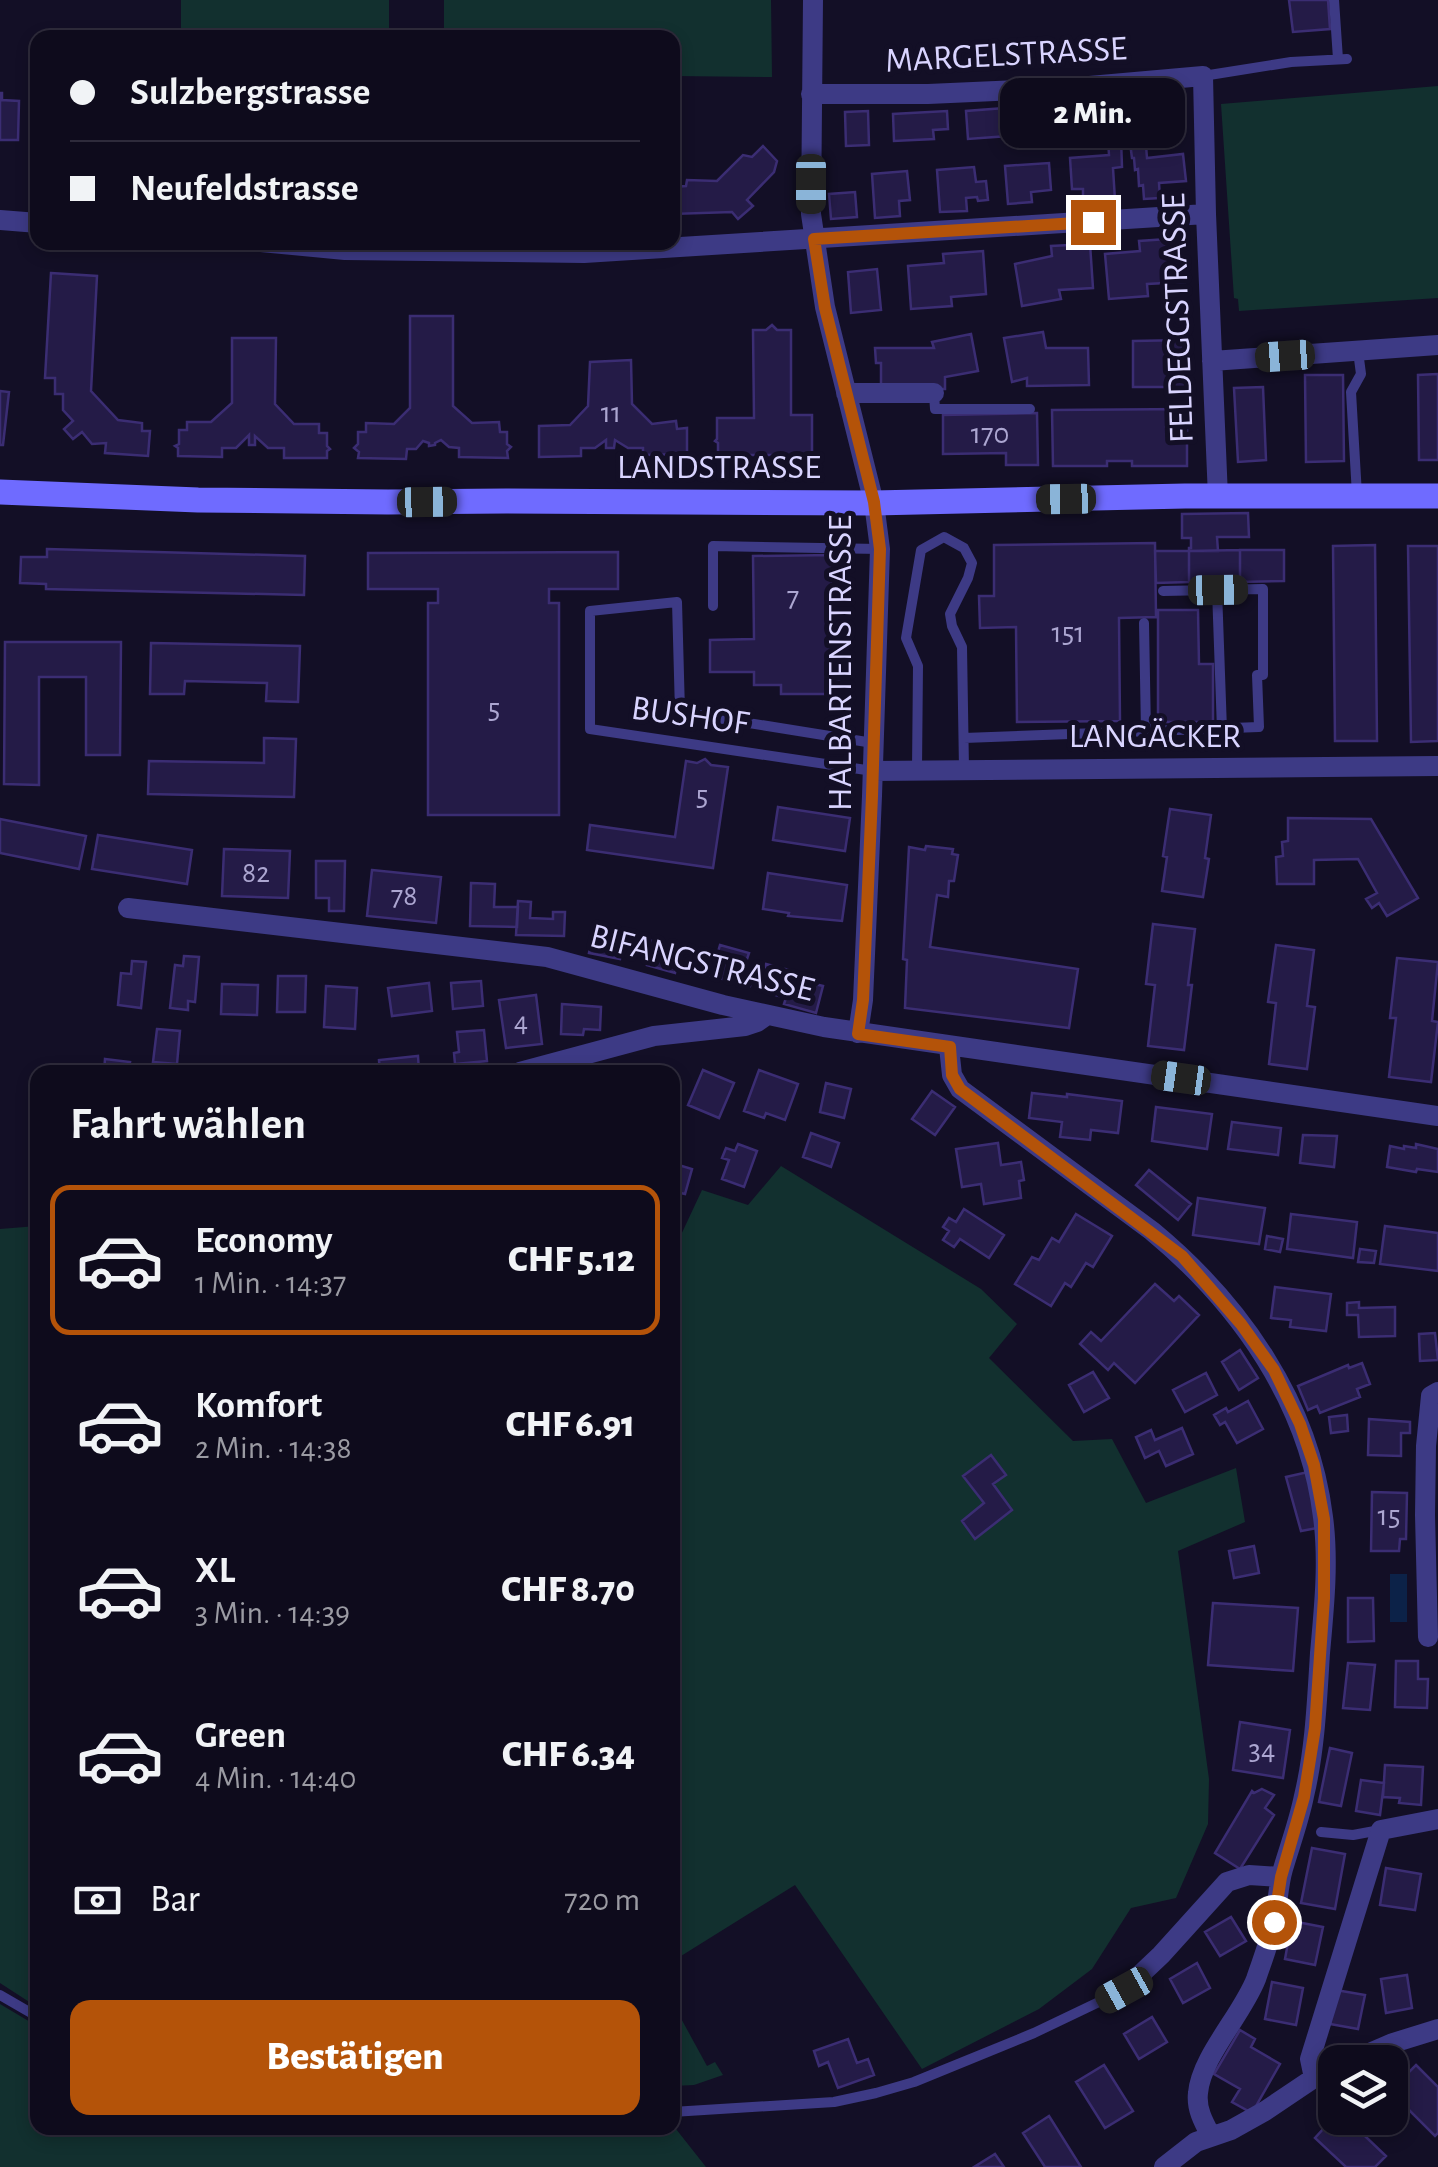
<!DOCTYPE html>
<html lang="de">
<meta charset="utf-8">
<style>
:root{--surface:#0e0b1c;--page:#1c1929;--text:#f1f3f6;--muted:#9b9ba3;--line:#2e2b3b;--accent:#b45309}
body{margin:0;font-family:"Alegreya Sans",sans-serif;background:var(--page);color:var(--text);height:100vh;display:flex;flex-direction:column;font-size:38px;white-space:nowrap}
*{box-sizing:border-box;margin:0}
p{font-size:32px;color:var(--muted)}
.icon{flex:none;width:55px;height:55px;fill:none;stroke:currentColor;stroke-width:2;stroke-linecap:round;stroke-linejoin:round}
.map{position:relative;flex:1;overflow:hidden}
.panel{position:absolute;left:30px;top:1065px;width:650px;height:1070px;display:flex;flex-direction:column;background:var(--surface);border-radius:20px;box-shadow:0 5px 15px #0003,0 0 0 2px var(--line)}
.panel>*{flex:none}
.guide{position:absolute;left:30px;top:30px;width:650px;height:220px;border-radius:20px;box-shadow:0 5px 15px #0003,0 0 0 2px var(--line);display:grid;align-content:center;height:220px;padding:0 40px;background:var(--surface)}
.fabs{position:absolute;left:1318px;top:2045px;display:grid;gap:20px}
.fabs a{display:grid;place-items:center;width:90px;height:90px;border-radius:20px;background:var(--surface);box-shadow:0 5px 15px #0003,0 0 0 2px var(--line);font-size:50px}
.end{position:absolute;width:45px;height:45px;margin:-22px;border:12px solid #b45309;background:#fff;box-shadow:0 0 0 5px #fff}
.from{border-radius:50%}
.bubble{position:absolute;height:70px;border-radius:20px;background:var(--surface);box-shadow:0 5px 15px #0003,0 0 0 2px var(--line);font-size:32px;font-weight:800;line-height:70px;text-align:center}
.car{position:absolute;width:30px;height:60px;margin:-30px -15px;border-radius:12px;box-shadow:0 0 8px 2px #0007;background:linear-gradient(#222 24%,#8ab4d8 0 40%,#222 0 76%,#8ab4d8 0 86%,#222 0)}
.guide b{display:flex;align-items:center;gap:35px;height:95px;font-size:38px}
.guide b+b{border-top:2px solid var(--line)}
.guide i{width:25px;height:25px;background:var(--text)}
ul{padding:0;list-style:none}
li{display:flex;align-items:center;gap:30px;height:150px;margin:0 20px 15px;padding:0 20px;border:5px solid transparent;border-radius:20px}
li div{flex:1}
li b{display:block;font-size:38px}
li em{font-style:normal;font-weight:800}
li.current{border-color:var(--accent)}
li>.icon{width:90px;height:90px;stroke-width:1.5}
h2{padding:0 40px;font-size:45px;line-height:120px}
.pay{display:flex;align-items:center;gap:25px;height:110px;padding:0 40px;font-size:38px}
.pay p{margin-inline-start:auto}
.button{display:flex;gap:20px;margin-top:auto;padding:20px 40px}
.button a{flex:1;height:115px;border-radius:20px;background:var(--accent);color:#fff;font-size:40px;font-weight:800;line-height:115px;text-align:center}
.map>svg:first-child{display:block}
</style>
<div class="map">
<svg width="1438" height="2167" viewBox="0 0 1438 2167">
<rect width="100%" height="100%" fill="#130f26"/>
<path fill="#12302f" d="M181 0H389V37H181Z
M444 0H771L772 77 673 76 672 38 444 37Z
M1438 86V298L1239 311 1238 299 1234 298 1221 104Z
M781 1166 981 1289 1017 1324 989 1358 1073 1441 1112 1439 1146 1503 1236 1468 1245 1522 1178 1551 1209 1779 1208 1824 1176 1898 1131 1908 1092 1969 1039 2009 922 2069 795 1885 673 1961V1236L680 1237 702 1190 748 1205Z
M37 1226H38L37 2007 0 1983V1229Z
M672 2002 707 2066 715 2062 723 2075 694 2085 673 2086Z
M0 2004 37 2026 38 2128 676 2129 706 2167H0Z"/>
<path fill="#0c2248" d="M1390 1574H1407V1622H1390Z"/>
<path fill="#241b47" stroke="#3b2d73" stroke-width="2.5" d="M1289 0H1328L1330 29 1293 32Z
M0 93H2V100L19 101 18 140H0Z
M1019 107 1020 123 1007 124 1008 136 968 139 966 111Z
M868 111 869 145 846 146 845 112Z
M947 111 948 129 933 130 934 139 894 141 893 114Z
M1145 133 1147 158 1183 154 1186 181 1159 183 1160 198 1144 199 1143 185 1139 186 1138 169 1135 170 1134 158H1132L1129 135Z
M1121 138 1122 167 1113 168 1115 200 1083 202V189H1072L1070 158 1109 155 1108 139Z
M763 146 777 161 774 172 747 200 753 206 738 219 732 212 672 214V187L686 186 687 180 717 181 743 155 752 157Z
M1049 163 1051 190 1031 192 1032 202 1008 204 1005 166Z
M974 167 976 182 986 181 988 200 978 201 977 197 966 198 967 211 940 212 937 170Z
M907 171 910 200 899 201 900 216 875 218 872 174Z
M855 192 857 217 831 219 829 194Z
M1182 238 1185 282 1147 284 1148 296 1109 299 1105 254 1140 251 1139 241Z
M1090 244 1093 288 1059 290 1061 299 1022 306 1015 264 1052 256 1051 246Z
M983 251 986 294 951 297 952 306 911 309 908 266 944 263 943 254Z
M877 269 881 310 851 313 848 272Z
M51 273 97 276 91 391 118 420 142 423V431H150L148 456 105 453 106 443 92 444 82 432 73 439 64 429 73 421 63 410V394H55V378H45Z
M410 316H453V406L472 423 499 422 500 432H507V444L511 447 507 451 508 458 459 457V448L449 447 441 440 435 443V445L429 446V443L423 441 416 449H407L406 459 358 458 359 452 354 448 358 444V432H366V423L394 424 410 408Z
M772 325 777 330H791V415H812V455H718V443L715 441 717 439V418H754L753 330H766Z
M1043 332 1046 348H1088L1089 385 1027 386V378L1012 382 1004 338Z
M971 334 978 371 945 377V389H881V363H876L875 348H934L932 342Z
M232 338H276L275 404 294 424H319V433H327V446L330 449 327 451V458H284V448H268L255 436V445H249V435L236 448H222V457L178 456V448L175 446 179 444V430H187V422H211L232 403Z
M1185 340V387H1133V341Z
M631 360 632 404 652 424 676 421 677 429 687 428V454L643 455V448H628L615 440 614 448H606V440L595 448H581V456L539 457V426L570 425 588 406 590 362Z
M1438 374V460H1419L1418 375Z
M1305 375H1343L1344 461 1306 462Z
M1263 387 1266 460 1238 462 1234 388Z
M0 391 9 392 3 445H0Z
M1187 409V466H1132V461H1107V466H1053L1052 410Z
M1037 413 1038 465H1006V453L943 454V415Z
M1248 513 1249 537H1217L1218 551H1189V548H1191V538H1182V514Z
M1155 543 1156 617 1119 618 1120 721 1017 722 1016 627 980 628 979 596H994V545Z
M1375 545 1377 741H1335L1333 546Z
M1408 546H1438V741L1411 742Z
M47 549 305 556 304 595 46 589V584L20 583 21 557H47Z
M1240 550H1284V581L1240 582Z
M1240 550V582H1189V551Z
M1155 551H1189V582L1156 583Z
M618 552V589H549V603H559V815H428V603H438V589H368V553Z
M832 555 833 663H839V694H781V685H754V672H710V640L754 639 753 556Z
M1158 610H1198L1199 664H1213V722H1158Z
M5 642H121L120 755H86V677H39V785L4 784Z
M151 643 300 646 298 702 266 701 267 683 185 681 184 694H150Z
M264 738 296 739 294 797 148 794 149 761 264 763Z
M705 759 711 765 728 767 713 868 587 850 590 825 675 837 686 761 697 763Z
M778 807 850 818 845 851 773 840Z
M1170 809 1211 815 1205 858 1209 859 1203 897 1162 891 1167 857 1163 856Z
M1288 818 1371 819 1418 898 1387 916 1379 903 1372 908 1366 899 1377 893 1358 859 1314 860V884H1277L1276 857 1283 856 1282 842 1288 841Z
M0 819 86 836 79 869 0 853Z
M98 835 192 850 187 884 92 869Z
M926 846 953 849 952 854 958 855 954 881H949L948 897 937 895 930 947 1078 969 1069 1028 905 1008 907 960 903 959 909 847 925 850Z
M224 849 290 851 288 898 222 896Z
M316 861H345L344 911H329V898H316Z
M372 870 441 877 436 923 367 916Z
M768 873 847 885 842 921 788 916 789 913 763 909Z
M471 883 495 884 494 907H518L517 927 470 926Z
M518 901 531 902 530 918 553 919V912H565L564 936 516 935Z
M1153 924 1195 929 1188 985H1192L1184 1050 1148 1046 1155 985 1146 984Z
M595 925 626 931 620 959 589 953Z
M645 939 681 949 675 973 647 965 649 955 641 953Z
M720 945 749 953 744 968 754 970 750 986 711 976Z
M1276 945 1314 950 1307 1006 1315 1007 1307 1069 1269 1064 1276 1003 1268 1002Z
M184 956 199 957 195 1002 188 1001V1010L170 1008 175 965 183 966Z
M1397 958 1438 962 1432 1021 1438 1022 1431 1082 1389 1077 1396 1018H1390Z
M132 961 146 962 141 1008 118 1005 121 973 131 974Z
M766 964 796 972 794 979 823 986 816 1013 784 1004 786 998 758 990Z
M278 976H306L305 1012H277Z
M481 981 483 1006 453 1009 451 983Z
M429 983 432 1011 392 1016 388 988Z
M222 984 258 985 257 1015 221 1014Z
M326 986 357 988 355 1029 324 1027Z
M536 995 542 1044 506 1048 499 1000Z
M562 1004 601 1007 600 1030 584 1029 583 1035 561 1034Z
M157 1029 180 1031 177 1064 153 1062Z
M484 1030 487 1061 455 1064 454 1053 459 1052 457 1032Z
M418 1056 419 1072H380L379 1060Z
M105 1059 130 1062 128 1072H104Z
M703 1070 734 1083 719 1118 688 1105Z
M759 1070 798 1084 785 1120 766 1113 764 1118 744 1111Z
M826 1083 851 1089 844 1118 820 1112Z
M932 1091 955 1107 935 1135 912 1119Z
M1032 1093 1067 1097V1094L1122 1101 1118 1133 1091 1130 1090 1140 1060 1137 1062 1122 1029 1118Z
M1156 1107 1212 1114 1207 1149 1152 1141Z
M1232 1122 1281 1128 1278 1155 1228 1149Z
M811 1133 839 1143 831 1167 803 1157Z
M1303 1135 1337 1136 1334 1167 1300 1163Z
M998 1143 1001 1165 1021 1162 1024 1180 1019 1181 1021 1198 984 1204 981 1184 962 1187 956 1149Z
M738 1144 757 1151 744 1187 722 1179 729 1160 722 1158 726 1148 735 1151Z
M1416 1144 1438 1149V1172L1417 1169 1416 1172 1387 1167 1390 1146 1404 1149V1146L1416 1148Z
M672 1163 692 1169 685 1194 672 1191Z
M1149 1170 1191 1204 1178 1220 1136 1185Z
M1198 1198 1265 1208 1259 1244 1193 1235Z
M964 1209 1004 1235 989 1258 960 1239 954 1247 943 1240 949 1231 943 1227 949 1218 956 1222Z
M1076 1214 1112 1236 1093 1267 1086 1263 1071 1287 1065 1283 1051 1306 1015 1284 1032 1257 1039 1260 1052 1238 1059 1242Z
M1291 1214 1357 1222 1353 1258 1287 1249Z
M1385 1226 1438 1233V1271L1380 1264Z
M1267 1236 1283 1239 1280 1252 1265 1249Z
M1360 1249 1376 1251 1374 1263 1358 1262Z
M1155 1284 1174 1301 1179 1296 1199 1315 1135 1383 1114 1363 1108 1370 1080 1344 1091 1332 1101 1341Z
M1275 1287 1331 1294 1326 1331 1290 1327 1291 1320 1271 1318Z
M1359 1302V1308L1395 1307V1336L1359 1337 1358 1315H1347V1303Z
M1435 1333 1438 1360 1420 1361 1419 1334Z
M1240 1350 1258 1378 1239 1390 1222 1362Z
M1362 1363 1370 1384 1357 1389 1360 1397 1320 1413 1317 1406 1308 1410 1298 1386 1348 1365 1349 1368Z
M1093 1372 1109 1398 1084 1412 1069 1385Z
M1206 1373 1217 1395 1185 1412 1173 1390Z
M1248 1401 1263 1429 1237 1443 1225 1422 1220 1425 1214 1415 1226 1408 1228 1412Z
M1347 1415 1348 1431 1331 1433 1329 1417Z
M1369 1419 1410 1422V1433H1401V1456L1368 1455Z
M1182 1428 1193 1454 1166 1466 1159 1451 1145 1458 1136 1437 1151 1430 1155 1440Z
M991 1455 1006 1475 993 1484 1012 1510 975 1539 962 1521 984 1503 963 1476Z
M1308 1472 1317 1528 1301 1531 1286 1477Z
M1372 1492 1407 1493 1406 1539H1400L1399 1551H1371Z
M1254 1546 1259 1573 1234 1578 1229 1551Z
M1348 1598H1373L1374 1641 1348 1642Z
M1213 1603 1298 1608 1293 1671 1208 1665Z
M1396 1661H1418V1679H1428L1427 1708 1395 1707Z
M1348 1663 1375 1665 1370 1710 1343 1708Z
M1240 1722 1290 1730 1283 1778 1233 1770Z
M1330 1748 1352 1753 1341 1806 1319 1802Z
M1385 1765 1423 1767 1421 1805 1399 1803 1400 1798 1383 1797Z
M1361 1780 1384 1783 1380 1815 1356 1811Z
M1262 1789 1274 1795 1265 1808 1274 1815 1240 1869 1215 1853 1252 1791 1254 1793Z
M1312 1848 1345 1854 1335 1909 1301 1903Z
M1386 1868 1421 1874 1415 1910 1380 1905Z
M1231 1917 1246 1941 1220 1956 1205 1932Z
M1292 1921 1323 1927 1315 1965 1285 1959Z
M1197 1963 1210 1988 1183 2003 1170 1979Z
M1407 1975 1412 2008 1386 2013 1381 1979Z
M1272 1982 1303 1988 1296 2025 1265 2019Z
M1336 1990 1365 1995 1358 2029 1330 2024Z
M1152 2017 1167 2042 1139 2059 1124 2034Z
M1240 2030 1255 2039 1251 2047 1280 2064 1252 2113 1232 2102 1240 2089 1214 2074Z
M848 2039 857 2063 868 2059 874 2075 838 2088 828 2062 819 2066 814 2051Z
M1104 2065 1133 2111 1105 2128 1076 2082Z
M1416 2065 1438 2087V2133L1435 2136 1390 2091Z
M1049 2116 1081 2167H1045L1023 2133Z
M1335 2116 1346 2118 1386 2156 1375 2167H1346L1315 2138Z
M995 2154 1004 2167H974Z"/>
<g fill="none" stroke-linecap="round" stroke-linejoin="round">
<path stroke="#3d3a85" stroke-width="10" d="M1334 0 1338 59
M1203 76 1291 62 1347 59
M934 394 935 409H1030
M1357 495 1351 392 1361 374 1358 351
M1217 590 1222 730
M713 606V546L880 549
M1144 623 1146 732
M964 738 1259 727 1257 675H1263V589L1163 591
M917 770 918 666 906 638 921 550 944 537 964 548 972 563 968 578 950 614 952 626 962 647 964 769
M873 771 590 729V611L677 602 680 712 873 743
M1321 1832 1353 1835 1380 1830
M0 1995 38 2017
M672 2112 834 2102 876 2093 914 2082 1034 2033 1124 1990"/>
<path stroke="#3d3a85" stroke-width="20" d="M813 0 811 214 825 307 874 503 880 549 872 796 863 1000 858 1033
M811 94H928L1067 88 1203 76 1206 214 1218 497
M0 220 38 223
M261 242 345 250 584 253 1206 214
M1212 361 1438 345
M846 393H934
M873 771 1438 766
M128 908 547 957 723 1005 824 1027 1438 1116
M949 1047 952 1075 960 1089 1152 1231C1240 1304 1309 1402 1323 1517 1329 1561 1324 1609 1320 1653 1317 1701 1315 1750 1304 1796 1299 1821 1290 1845 1283 1869 1278 1886 1278 1904 1274 1921 1270 1941 1262 1961 1256 1979 1242 2015 1201 2057 1198 2093 1196 2109 1204 2123 1211 2136
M520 1072 654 1036 745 1026 757 1022 767 1015
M1428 1637 1425 1515 1426 1446 1431 1396 1438 1392
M1124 1990 1161 1955 1227 1882 1249 1875 1281 1877
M1349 2062 1393 2043 1438 2029
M1314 2078 1310 2059 1381 1830 1438 1819
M1164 2167 1196 2142 1231 2130 1265 2111 1314 2078 1335 2069"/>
<path stroke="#6f6bff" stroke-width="25" d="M0 492 198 500 388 502 506 501 874 503 1185 496H1438"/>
</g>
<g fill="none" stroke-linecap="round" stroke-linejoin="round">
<path stroke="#b45309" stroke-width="12" d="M1093 222 814 239 825 308 874 502 880 549 872 796 863 1000 858 1034 950 1047 952 1075 960 1089 1182 1256 1241 1324 1274 1370 1300 1424 1314 1465 1324 1519V1598L1315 1728 1304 1797 1281 1877 1274 1922"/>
</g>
<g text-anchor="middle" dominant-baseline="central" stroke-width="10" stroke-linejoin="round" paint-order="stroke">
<g font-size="30" fill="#aca6d1">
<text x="611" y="413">11</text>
<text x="990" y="434">170</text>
<text x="793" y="597">7</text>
<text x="1068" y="633">151</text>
<text x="494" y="709">5</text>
<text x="702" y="796">5</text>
<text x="256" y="873">82</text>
<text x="404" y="896">78</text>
<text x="521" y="1022">4</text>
<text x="1389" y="1516">15</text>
<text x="1262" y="1750">34</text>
</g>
<g font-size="35" fill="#d9d4ff" stroke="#130f26">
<text transform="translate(1006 55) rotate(-3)">MARGELSTRASSE</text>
<text transform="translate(1178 318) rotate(-92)">FELDEGGSTRASSE</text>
<text x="719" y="467">LANDSTRASSE</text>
<text transform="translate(840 663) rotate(-90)">HALBARTENSTRASSE</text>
<text transform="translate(690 716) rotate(8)">BUSHOF</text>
<text x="1155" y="736">LANGÄCKER</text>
<text transform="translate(702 963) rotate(14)">BIFANGSTRASSE</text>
</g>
</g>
</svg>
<div class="fabs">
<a><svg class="icon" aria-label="layers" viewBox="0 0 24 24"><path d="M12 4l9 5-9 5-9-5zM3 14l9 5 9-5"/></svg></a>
</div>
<i class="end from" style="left:1274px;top:1922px"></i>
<i class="end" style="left:1093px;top:222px"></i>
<div class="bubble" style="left:1000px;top:78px;width:185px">2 Min.</div>
<i class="car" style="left:811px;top:184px;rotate:180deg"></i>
<i class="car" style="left:1285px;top:356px;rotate:266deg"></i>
<i class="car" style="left:1066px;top:499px;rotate:269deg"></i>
<i class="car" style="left:427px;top:502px;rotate:89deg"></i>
<i class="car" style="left:1218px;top:590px;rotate:89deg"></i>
<i class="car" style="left:1181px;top:1078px;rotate:278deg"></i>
<i class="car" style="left:1124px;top:1990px;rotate:241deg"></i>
<div class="guide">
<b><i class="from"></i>Sulzbergstrasse</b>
<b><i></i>Neufeldstrasse</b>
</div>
<section class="panel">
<h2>Fahrt wählen</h2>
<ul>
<li class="current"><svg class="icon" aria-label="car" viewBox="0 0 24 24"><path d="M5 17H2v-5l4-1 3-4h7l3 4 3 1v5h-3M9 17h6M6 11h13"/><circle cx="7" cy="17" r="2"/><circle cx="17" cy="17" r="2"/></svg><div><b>Economy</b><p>1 Min. · 14:37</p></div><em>CHF 5.12</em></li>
<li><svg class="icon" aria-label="car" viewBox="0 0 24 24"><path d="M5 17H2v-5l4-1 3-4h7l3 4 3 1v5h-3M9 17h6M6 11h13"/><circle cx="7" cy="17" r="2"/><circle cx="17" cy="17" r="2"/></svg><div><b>Komfort</b><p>2 Min. · 14:38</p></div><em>CHF 6.91</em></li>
<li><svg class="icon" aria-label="car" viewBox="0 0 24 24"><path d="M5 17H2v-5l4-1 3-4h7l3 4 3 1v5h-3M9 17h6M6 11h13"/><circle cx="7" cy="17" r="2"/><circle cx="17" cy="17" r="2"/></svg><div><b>XL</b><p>3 Min. · 14:39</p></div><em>CHF 8.70</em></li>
<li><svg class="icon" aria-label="car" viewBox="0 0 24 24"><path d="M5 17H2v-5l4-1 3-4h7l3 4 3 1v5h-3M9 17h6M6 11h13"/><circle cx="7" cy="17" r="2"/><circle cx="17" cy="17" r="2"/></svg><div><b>Green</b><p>4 Min. · 14:40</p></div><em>CHF 6.34</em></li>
</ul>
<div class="pay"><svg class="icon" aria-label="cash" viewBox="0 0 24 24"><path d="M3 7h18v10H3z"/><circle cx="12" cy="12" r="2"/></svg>Bar<p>720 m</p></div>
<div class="button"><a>Bestätigen</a></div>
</section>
</div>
